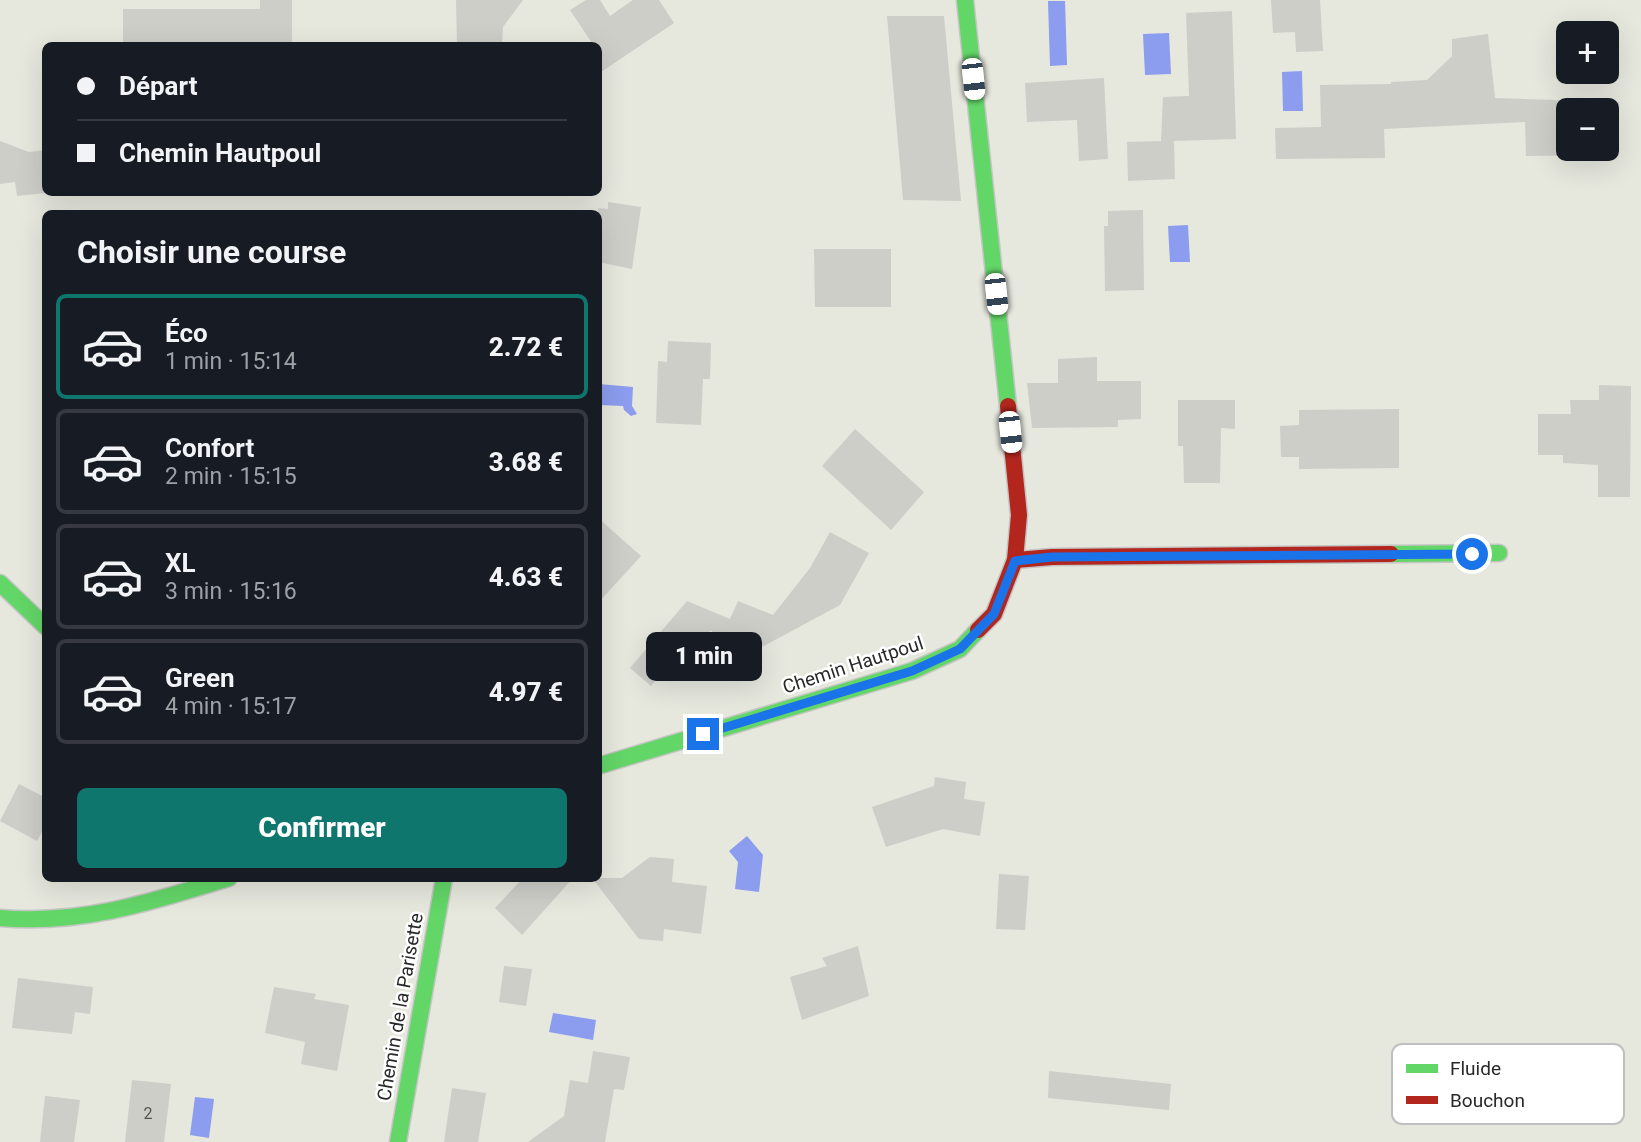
<!DOCTYPE html>
<html lang="fr">
<meta charset="utf-8">
<style>
body{margin:0;font-family:Roboto,sans-serif;background:#20242c;color:#f1f3f6;height:100vh;display:flex;flex-direction:column;font-size:26px;white-space:nowrap}
*{box-sizing:border-box;margin:0}
p{font-size:23px;color:#9ea1a6}
.icon{flex:none;width:38px;height:38px;fill:none;stroke:currentColor;stroke-width:2;stroke-linecap:round;stroke-linejoin:round}
.map{position:relative;flex:1;overflow:hidden}
.side{position:absolute;left:42px;top:210px;width:560px;height:672px;display:flex;flex-direction:column;background:#171b24;border-radius:10px;box-shadow:0 7px 28px #0002}
.side>*{flex:none}
.hud{position:absolute;left:42px;top:42px;width:560px;height:154px;border-radius:10px;box-shadow:0 7px 28px #0002;display:grid;align-content:center;height:154px;padding:0 35px;background:#171b24}
.tools{position:absolute;left:1556px;top:21px;display:grid;gap:14px}
.tools a{display:grid;place-items:center;width:63px;height:63px;border-radius:10px;background:#171b24;box-shadow:0 7px 28px #0002;font-size:35px}
.end{position:absolute;width:32px;height:32px;margin:-16px;border:9px solid #1a73e8;background:#fff;box-shadow:0 0 0 4px #fff}
.from{border-radius:50%}
.bubble{position:absolute;height:49px;border-radius:10px;background:#171b24;box-shadow:0 7px 28px #0002;font-size:23px;font-weight:800;line-height:49px;text-align:center}
.car{position:absolute;width:21px;height:42px;margin:-21px -10px;border-radius:9px;box-shadow:0 0 5px 2px #0007;background:linear-gradient(#fff 24%,#345 0 40%,#fff 0 76%,#345 0 86%,#fff 0)}
.hud b{display:flex;align-items:center;gap:24px;height:66px;font-size:26px}
.hud b+b{border-top:2px solid #363941}
.hud i{width:18px;height:18px;background:#f1f3f6}
ul{padding:0;list-style:none}
li{display:flex;align-items:center;gap:21px;height:105px;margin:0 14px 10px;padding:0 21px;border:4px solid #363941;border-radius:10px}
li div{flex:1}
li b{display:block;font-size:26px}
li em{font-style:normal;font-weight:800}
li.on{border-color:#0f766e}
li>.icon{width:63px;height:63px;stroke-width:1.5}
h2{padding:0 35px;font-size:32px;line-height:84px}
.cta{display:flex;gap:14px;margin-top:auto;padding:14px 35px}
.cta a{flex:1;height:80px;border-radius:10px;background:#0f766e;color:#fff;font-size:28px;font-weight:800;line-height:80px;text-align:center}
.map>svg:first-child{display:block}
</style>
<div class="map">
<svg width="1641" height="1142" viewBox="0 0 1641 1142">
<rect width="100%" height="100%" fill="#e6e8de"/>
<g fill="#8c9cee">
<polygon points="1048,1 1065,1 1067,65 1050,66"/>
<polygon points="1169,33 1171,74 1145,75 1143,34"/>
<polygon points="1302,71 1303,111 1283,111 1282,72"/>
<polygon points="1188,225 1190,262 1170,262 1168,226"/>
<polygon points="599,384 633,387 632,406 637,414 631,416 624,410 623,406 599,405"/>
<polygon points="747,836 763,855 759,892 735,889 738,862 729,851"/>
<polygon points="553,1013 596,1020 593,1040 549,1032"/>
<polygon points="195,1097 214,1099 209,1138 190,1135"/>
</g>
<g fill="#cdcec8" fill-rule="evenodd">
<polygon points="260,0 292,0 292,42 123,46 123,9 260,9"/>
<polygon points="456,0 523,0 503,27 502,46 457,46"/>
<polygon points="586,0 600,0 610,16 633,0 659,0 674,23 598,74 598,46 594,46 570,10"/>
<polygon points="1271,0 1320,0 1323,51 1296,52 1295,32 1273,33"/>
<polygon points="1232,11 1236,139 1174,141 1175,179 1128,181 1127,142 1161,141 1163,97 1189,96 1186,13"/>
<polygon points="887,16 944,16 961,201 903,200"/>
<path d="M1488,34L1495,98L1619,102L1618,155L1526,156L1525,122L1384,129L1385,158L1276,159L1275,128L1321,127L1320,85L1391,84V82L1427,80L1452,56V39ZM1568,110H1606V149H1568Z"/>
<polygon points="1104,78 1108,159 1079,161 1077,120 1027,122 1025,83"/>
<polygon points="0,141 29,152 46,150 46,193 17,196 15,182 0,184"/>
<polygon points="608,202 641,207 632,269 598,262 598,208 608,209"/>
<polygon points="1143,210 1144,290 1105,291 1104,226 1108,226 1108,211"/>
<polygon points="814,249 891,249 891,307 815,307"/>
<polygon points="668,341 711,343 710,379 703,379 701,425 656,423 658,361 667,362"/>
<polygon points="1097,357 1097,381 1141,381 1141,419 1118,420 1118,427 1032,428 1027,383 1058,383 1058,359"/>
<polygon points="1599,385 1631,386 1630,497 1598,497 1598,465 1563,463 1563,455 1538,455 1538,414 1571,414 1570,400 1599,400"/>
<polygon points="1178,400 1235,400 1235,429 1221,428 1220,483 1184,483 1183,446 1178,446"/>
<polygon points="1399,409 1399,468 1299,469 1299,457 1281,457 1280,426 1299,425 1299,410"/>
<polygon points="855,429 924,492 891,530 822,466"/>
<polygon points="598,518 641,556 598,603"/>
<polygon points="830,532 869,553 840,605 732,663 711,630 672,676 665,669 651,686 630,668 687,601 730,619 738,601 773,615 810,568"/>
<polygon points="935,777 966,782 964,799 985,802 980,836 943,829 886,847 872,807 934,786"/>
<polygon points="19,784 46,798 46,825 37,841 0,821"/>
<polygon points="650,857 674,859 672,882 707,886 701,934 664,929 663,941 639,939 592,878 622,878"/>
<polygon points="999,874 1029,876 1025,930 996,929"/>
<polygon points="523,878 573,878 522,935 495,908"/>
<polygon points="858,946 869,996 802,1020 790,977 827,966 822,958"/>
<polygon points="504,966 532,969 526,1006 499,1002"/>
<polygon points="18,978 93,987 90,1014 75,1012 72,1034 12,1028"/>
<polygon points="274,987 316,994 314,999 349,1005 337,1071 301,1064 305,1042 265,1033"/>
<polygon points="593,1051 630,1057 624,1090 614,1089 605,1142 528,1142 564,1116 570,1080 588,1083"/>
<polygon points="1049,1071 1171,1084 1169,1110 1048,1098"/>
<polygon points="132,1080 171,1084 164,1142 125,1142"/>
<polygon points="452,1088 486,1093 478,1142 444,1142"/>
<polygon points="45,1096 80,1100 74,1142 40,1142"/>
</g>
<g fill="none" stroke-linecap="round" stroke-linejoin="round">
<defs>
<g id="fast">
<polyline points="965,0 1008,406"/>
<polyline points="1391,554 1499,553"/>
<polyline points="0,583 46,627"/>
<polyline points="598,766 912,671 960,649 978,630"/>
<path d="M0,918C82,925 152,902 229,878"/>
<polyline points="398,1142 444,878"/>
</g>
<g id="jam">
<polyline points="1015,560 1052,557 1391,554"/>
<polyline points="978,630 994,614 1015,560 1019,515 1008,406"/>
</g>
</defs>
<use href="#fast" stroke="#c5c5c4" stroke-width="19"/>
<use href="#jam" stroke="#c5c5c4" stroke-width="19"/>
<use href="#fast" stroke="#63d668" stroke-width="16"/>
<use href="#jam" stroke="#b3261e" stroke-width="16"/>
</g>
<g fill="none" stroke-linecap="round" stroke-linejoin="round">
<polyline stroke="#1a73e8" stroke-width="9" points="703,734 912,671 960,649 994,614 1015,561 1052,557 1472,554"/>
</g>
<g text-anchor="middle" dominant-baseline="central" stroke-width="5" stroke-linejoin="round" paint-order="stroke">
<g font-size="16" fill="#545452">
<text x="148" y="1113">2</text>
</g>
<g font-size="19" fill="#292929" stroke="#fff">
<text transform="translate(853 665) rotate(-18)">Chemin Hautpoul</text>
<text transform="translate(400 1007) rotate(-80)">Chemin de la Parisette</text>
</g>
</g>
<rect x="1392" y="1044" width="232" height="80" rx="10" fill="#fff" stroke="#bfbfbf" stroke-width="2"/>
<rect x="1406" y="1064" width="32" height="9" fill="#63d668"/>
<rect x="1406" y="1096" width="32" height="8" fill="#b3261e"/>
<g font-size="19" fill="#292929">
<text x="1450" y="1075">Fluide</text>
<text x="1450" y="1107">Bouchon</text>
</g>
</svg>
<div class="tools">
<a>+</a>
<a>−</a>
</div>
<i class="end from" style="left:1472px;top:554px"></i>
<i class="end" style="left:703px;top:734px"></i>
<div class="bubble" style="left:646px;top:632px;width:116px">1 min</div>
<i class="car" style="left:973px;top:79px;rotate:174deg"></i>
<i class="car" style="left:996px;top:294px;rotate:174deg"></i>
<i class="car" style="left:1010px;top:432px;rotate:174deg"></i>
<div class="hud">
<b><i class="from"></i>Départ</b>
<b><i></i>Chemin Hautpoul</b>
</div>
<section class="side">
<h2>Choisir une course</h2>
<ul>
<li class="on"><svg class="icon" aria-label="car" viewBox="0 0 24 24"><path d="M5 17H2v-5l4-1 3-4h7l3 4 3 1v5h-3M9 17h6M6 11h13"/><circle cx="7" cy="17" r="2"/><circle cx="17" cy="17" r="2"/></svg><div><b>Éco</b><p>1 min · 15:14</p></div><em>2.72 €</em></li>
<li><svg class="icon" aria-label="car" viewBox="0 0 24 24"><path d="M5 17H2v-5l4-1 3-4h7l3 4 3 1v5h-3M9 17h6M6 11h13"/><circle cx="7" cy="17" r="2"/><circle cx="17" cy="17" r="2"/></svg><div><b>Confort</b><p>2 min · 15:15</p></div><em>3.68 €</em></li>
<li><svg class="icon" aria-label="car" viewBox="0 0 24 24"><path d="M5 17H2v-5l4-1 3-4h7l3 4 3 1v5h-3M9 17h6M6 11h13"/><circle cx="7" cy="17" r="2"/><circle cx="17" cy="17" r="2"/></svg><div><b>XL</b><p>3 min · 15:16</p></div><em>4.63 €</em></li>
<li><svg class="icon" aria-label="car" viewBox="0 0 24 24"><path d="M5 17H2v-5l4-1 3-4h7l3 4 3 1v5h-3M9 17h6M6 11h13"/><circle cx="7" cy="17" r="2"/><circle cx="17" cy="17" r="2"/></svg><div><b>Green</b><p>4 min · 15:17</p></div><em>4.97 €</em></li>
</ul>
<div class="cta"><a>Confirmer</a></div>
</section>
</div>
